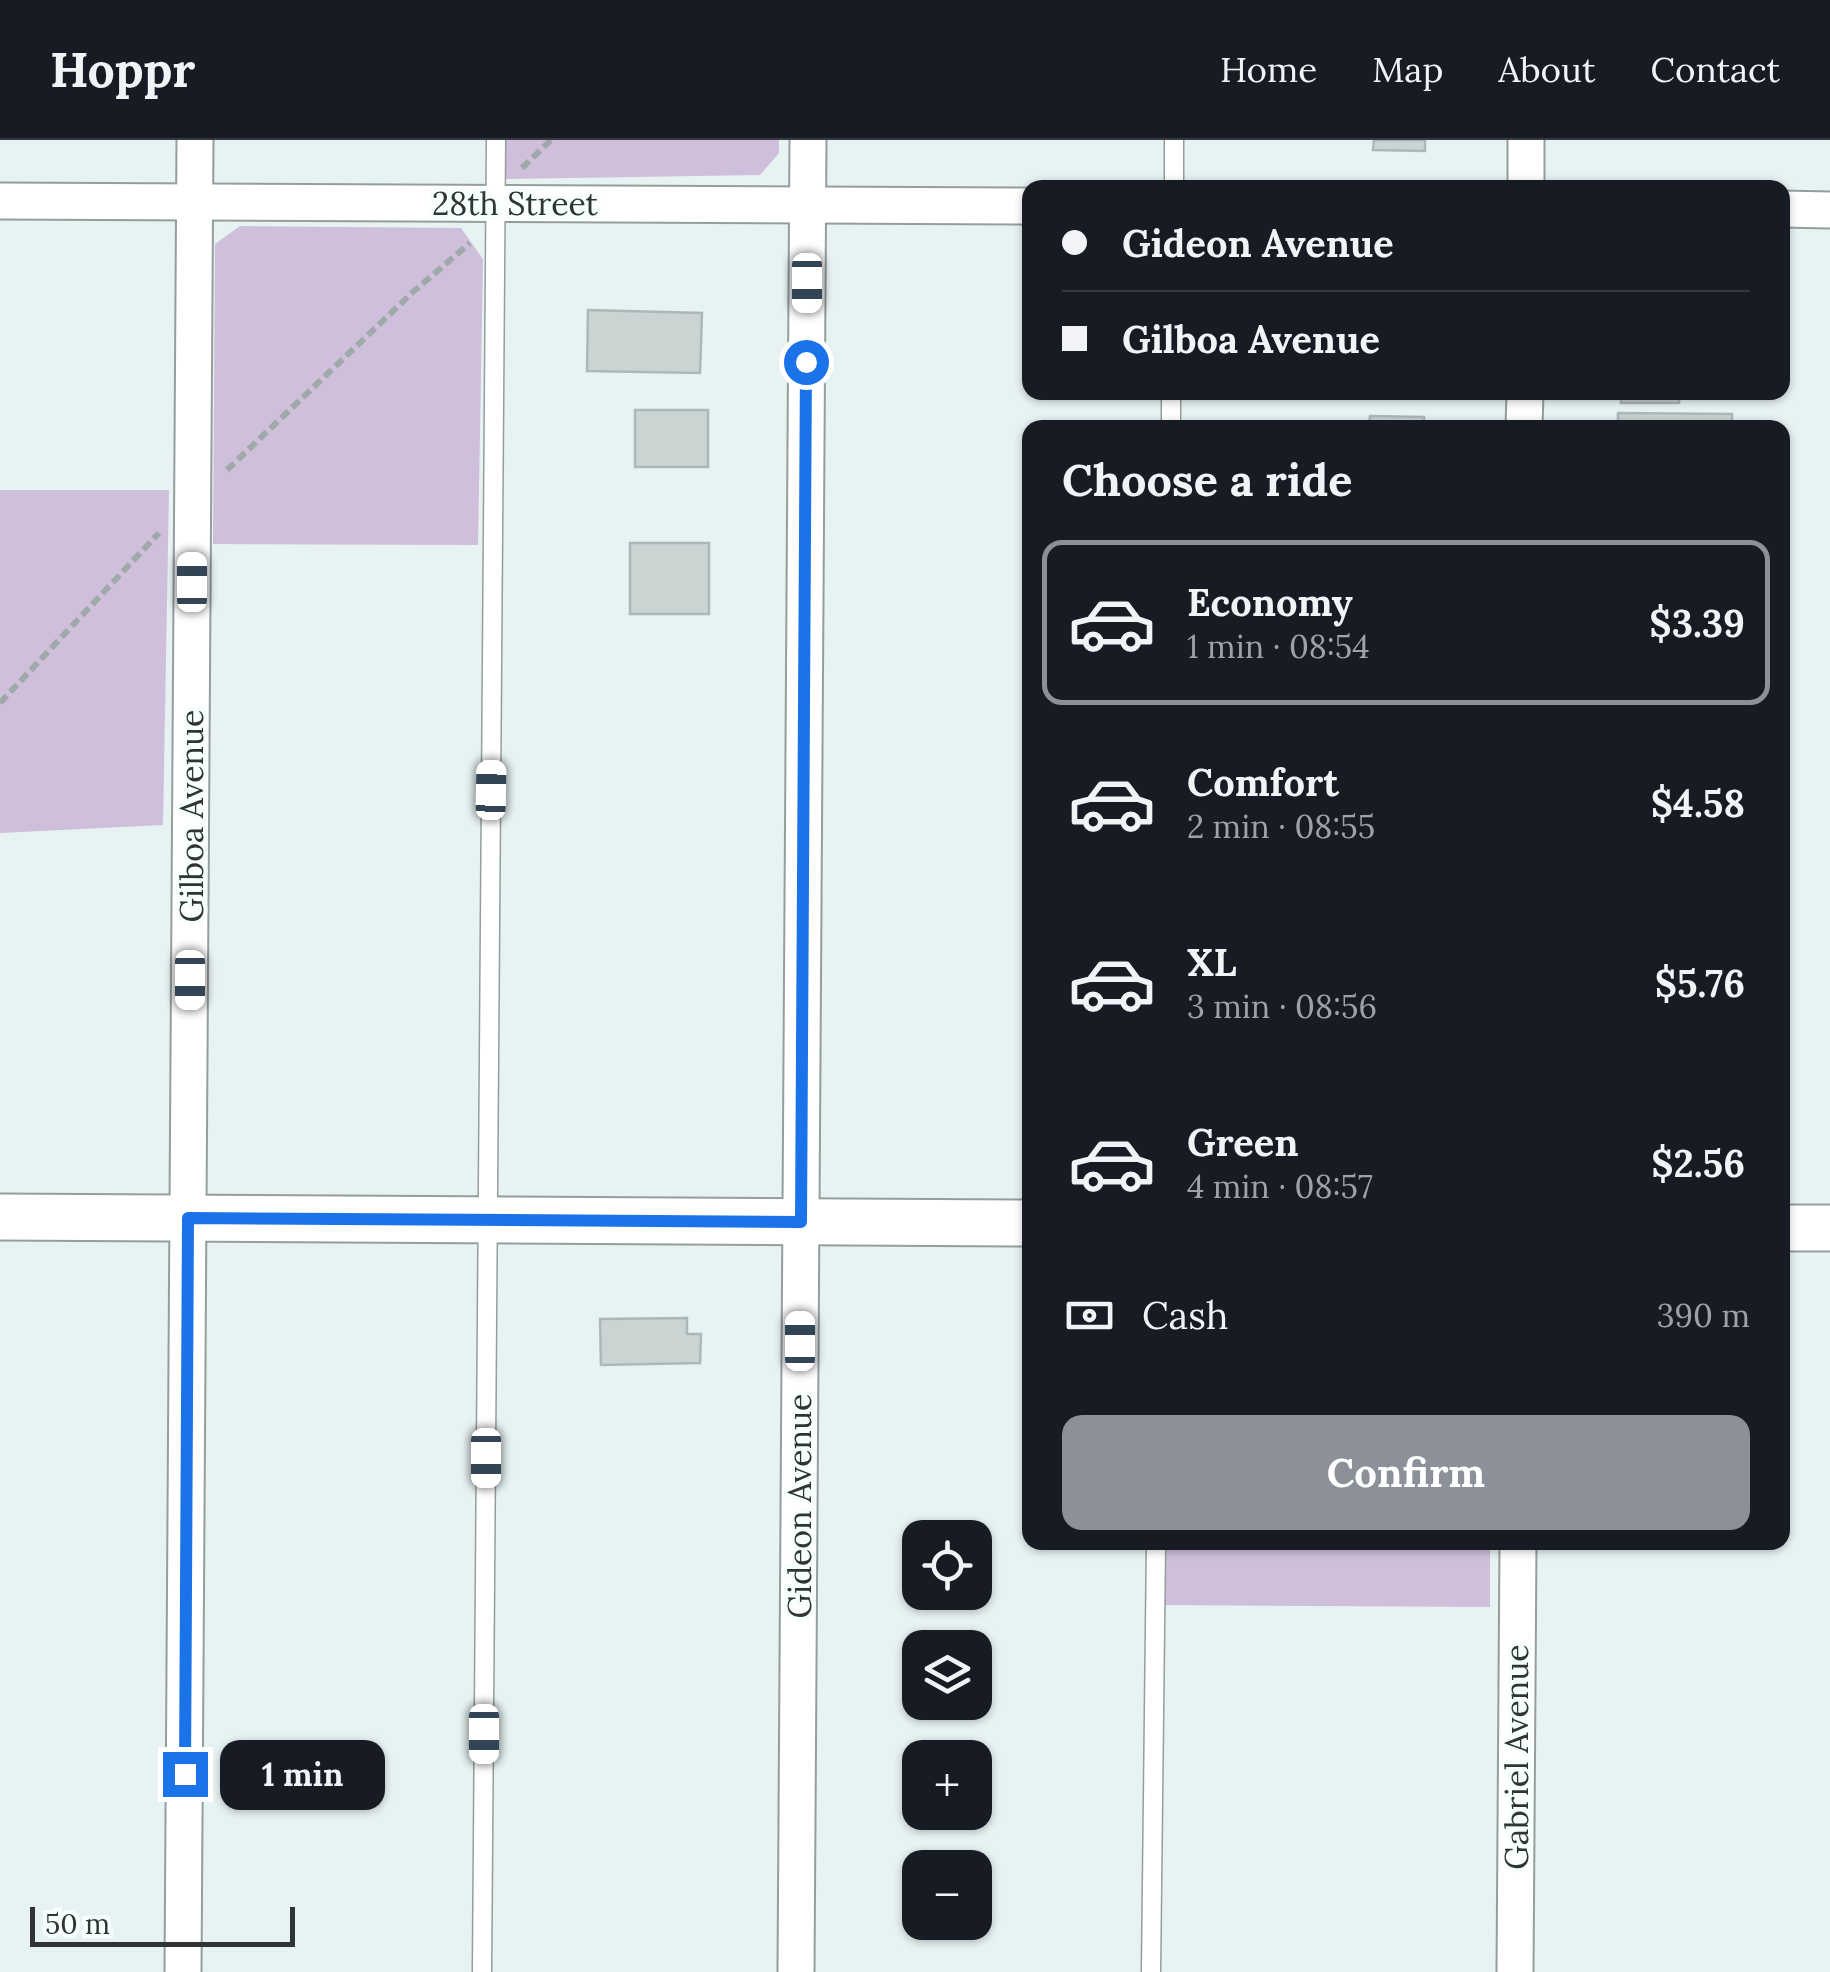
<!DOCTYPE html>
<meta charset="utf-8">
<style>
body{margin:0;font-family:Lora,serif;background:#20242c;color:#f1f3f6;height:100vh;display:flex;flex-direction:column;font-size:38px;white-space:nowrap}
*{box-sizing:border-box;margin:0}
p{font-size:32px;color:#9ea1a6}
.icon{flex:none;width:55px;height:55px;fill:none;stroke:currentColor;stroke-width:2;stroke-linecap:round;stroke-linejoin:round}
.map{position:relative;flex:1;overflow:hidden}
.sheet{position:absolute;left:1022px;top:280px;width:768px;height:1130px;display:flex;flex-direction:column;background:#171b24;border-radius:20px;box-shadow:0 2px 8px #0004}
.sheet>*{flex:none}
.banner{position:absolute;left:1022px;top:40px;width:768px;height:220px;border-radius:20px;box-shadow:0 2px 8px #0004;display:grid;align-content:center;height:220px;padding:0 40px;background:#171b24}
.fabs{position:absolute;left:902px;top:1380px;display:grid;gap:20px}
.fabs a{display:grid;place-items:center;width:90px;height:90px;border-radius:20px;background:#171b24;box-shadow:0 2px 8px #0004;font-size:50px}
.scale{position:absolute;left:30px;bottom:25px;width:265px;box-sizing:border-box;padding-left:10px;border:5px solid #303434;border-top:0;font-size:28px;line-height:35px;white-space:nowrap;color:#303434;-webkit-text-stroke:8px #f6fffe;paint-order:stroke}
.end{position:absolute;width:45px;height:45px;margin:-22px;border:12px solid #1a73e8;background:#fff;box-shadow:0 0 0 5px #fff}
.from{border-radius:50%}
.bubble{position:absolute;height:70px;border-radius:20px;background:#171b24;box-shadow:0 2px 8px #0004;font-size:32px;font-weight:700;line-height:70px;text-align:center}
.car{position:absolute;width:30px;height:60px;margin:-30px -15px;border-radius:12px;box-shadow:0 0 8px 2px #0007;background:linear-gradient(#fff 24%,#345 0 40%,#fff 0 76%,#345 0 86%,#fff 0)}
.banner b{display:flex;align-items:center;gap:35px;height:95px;font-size:38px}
.banner b+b{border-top:2px solid #363941}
.banner i{width:25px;height:25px;background:#f1f3f6}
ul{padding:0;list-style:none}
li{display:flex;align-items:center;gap:30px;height:165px;margin:0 20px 15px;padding:0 20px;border:5px solid transparent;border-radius:20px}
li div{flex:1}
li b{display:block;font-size:38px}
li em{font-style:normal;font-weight:700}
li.active{border-color:#8c9099}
li>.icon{width:90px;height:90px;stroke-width:1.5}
h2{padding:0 40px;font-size:45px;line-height:120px}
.pay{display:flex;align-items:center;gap:25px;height:110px;padding:0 40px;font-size:38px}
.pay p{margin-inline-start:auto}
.primary-button{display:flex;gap:20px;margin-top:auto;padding:20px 40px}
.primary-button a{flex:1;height:115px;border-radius:20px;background:#8c9099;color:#fff;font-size:40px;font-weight:700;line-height:115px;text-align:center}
header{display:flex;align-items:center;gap:60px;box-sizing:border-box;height:140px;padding:0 50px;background:#171b24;border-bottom:2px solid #363941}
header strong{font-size:48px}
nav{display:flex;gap:55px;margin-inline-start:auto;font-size:35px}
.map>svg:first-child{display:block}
</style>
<header>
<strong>Hoppr</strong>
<nav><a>Home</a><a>Map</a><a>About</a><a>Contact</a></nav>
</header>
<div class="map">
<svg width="1830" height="1832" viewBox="0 0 1830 1832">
<rect width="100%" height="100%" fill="#e7f2f2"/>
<g fill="#cfbfda">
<polygon points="504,0 779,0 779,13 760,35 503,39"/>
<polygon points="240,86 461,88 483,119 478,405 213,404 215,104"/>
<polygon points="0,350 169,350 163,685 0,693"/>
<polygon points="1164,1403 1490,1403 1490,1467 1163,1465"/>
</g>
<g fill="#c9d4d3" stroke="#acb7b7" stroke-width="2.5">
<polygon points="1374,0 1425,0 1425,11 1373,10"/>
<polygon points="588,170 702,173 700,233 587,231"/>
<rect x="1621" y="252" width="58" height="11"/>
<rect x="635" y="270" width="73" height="57"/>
<polygon points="1618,273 1732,274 1732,288 1618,288"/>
<polygon points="1370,276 1424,277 1424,288 1369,288"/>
<rect x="630" y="403" width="79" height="71"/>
<polygon points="687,1178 687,1194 701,1194 700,1223 601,1225 600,1179"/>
</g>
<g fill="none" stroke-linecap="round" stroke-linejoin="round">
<defs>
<g id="service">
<polyline points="1174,48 1174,0"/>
<polyline points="1171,288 1171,252"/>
<polyline points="482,1832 496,0"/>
<polyline points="1151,1832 1156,1402"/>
</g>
<g id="minor">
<polyline points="1526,48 1526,0"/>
<polyline points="0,61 1030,66"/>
<polyline points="1782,69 1830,70"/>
<polyline points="1524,288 1525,252"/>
<polyline points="183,1832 195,0"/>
<polyline points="796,1832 808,0"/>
<polyline points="1515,1832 1518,1402"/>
</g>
<g id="tertiary">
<polyline points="0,1077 1030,1083"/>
<polyline points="1782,1088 1830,1088"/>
</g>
</defs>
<use href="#service" stroke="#939e9d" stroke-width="21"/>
<use href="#minor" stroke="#939e9d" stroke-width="39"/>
<use href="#tertiary" stroke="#939e9d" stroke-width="49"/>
<g stroke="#a0a9a9" stroke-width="6" stroke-dasharray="10 5" stroke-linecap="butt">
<polyline points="522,28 551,0"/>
<polyline points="227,330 413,152 470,103"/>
<polyline points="0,563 159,393"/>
</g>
<use href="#service" stroke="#fff" stroke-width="18"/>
<use href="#minor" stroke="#fff" stroke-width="35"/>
<use href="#tertiary" stroke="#fff" stroke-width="45"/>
</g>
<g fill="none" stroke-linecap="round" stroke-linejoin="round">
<polyline stroke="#1a73e8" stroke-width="12" points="185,1634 188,1078 801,1082 806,222"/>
</g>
<g text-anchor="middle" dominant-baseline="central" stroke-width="8" stroke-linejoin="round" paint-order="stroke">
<g font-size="32" fill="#303434" stroke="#f6fffe">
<text x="515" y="63">28th Street</text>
<text transform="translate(191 676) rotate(-90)">Gilboa Avenue</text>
<text transform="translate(799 1366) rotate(-90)">Gideon Avenue</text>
<text transform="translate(1516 1617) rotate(-90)">Gabriel Avenue</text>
</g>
</g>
</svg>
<div class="fabs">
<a><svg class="icon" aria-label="locate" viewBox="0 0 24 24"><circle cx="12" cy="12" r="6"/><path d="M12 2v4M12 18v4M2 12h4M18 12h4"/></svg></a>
<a><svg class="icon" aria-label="layers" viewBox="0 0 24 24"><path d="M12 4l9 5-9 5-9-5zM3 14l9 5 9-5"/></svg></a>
<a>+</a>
<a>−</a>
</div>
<div class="scale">50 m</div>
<i class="end from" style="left:806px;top:222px"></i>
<i class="end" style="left:185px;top:1634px"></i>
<div class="bubble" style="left:220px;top:1600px;width:165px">1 min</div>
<i class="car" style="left:807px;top:143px;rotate:180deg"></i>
<i class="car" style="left:192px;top:442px;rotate:0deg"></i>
<i class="car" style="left:491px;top:650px;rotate:1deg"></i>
<i class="car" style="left:190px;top:840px;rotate:180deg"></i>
<i class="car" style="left:800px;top:1201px;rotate:0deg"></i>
<i class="car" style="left:486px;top:1318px;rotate:180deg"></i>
<i class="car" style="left:484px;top:1594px;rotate:180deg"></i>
<div class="banner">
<b><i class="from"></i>Gideon Avenue</b>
<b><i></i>Gilboa Avenue</b>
</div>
<section class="sheet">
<h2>Choose a ride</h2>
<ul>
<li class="active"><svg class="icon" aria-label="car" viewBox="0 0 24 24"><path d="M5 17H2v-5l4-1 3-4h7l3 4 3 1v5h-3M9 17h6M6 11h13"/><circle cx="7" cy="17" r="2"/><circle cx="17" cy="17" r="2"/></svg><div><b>Economy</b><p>1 min · 08:54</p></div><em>$3.39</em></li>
<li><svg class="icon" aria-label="car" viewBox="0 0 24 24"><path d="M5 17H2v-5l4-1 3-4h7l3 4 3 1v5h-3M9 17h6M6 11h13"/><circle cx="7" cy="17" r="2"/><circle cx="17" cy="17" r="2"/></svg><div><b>Comfort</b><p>2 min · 08:55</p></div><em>$4.58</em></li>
<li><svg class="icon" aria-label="car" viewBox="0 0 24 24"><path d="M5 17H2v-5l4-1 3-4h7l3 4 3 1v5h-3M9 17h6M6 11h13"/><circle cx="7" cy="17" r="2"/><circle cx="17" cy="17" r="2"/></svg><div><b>XL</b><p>3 min · 08:56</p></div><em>$5.76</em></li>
<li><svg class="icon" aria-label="car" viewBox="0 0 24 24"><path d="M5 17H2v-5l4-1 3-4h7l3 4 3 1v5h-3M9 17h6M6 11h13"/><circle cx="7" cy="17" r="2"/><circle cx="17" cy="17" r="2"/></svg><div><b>Green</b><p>4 min · 08:57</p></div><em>$2.56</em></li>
</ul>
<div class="pay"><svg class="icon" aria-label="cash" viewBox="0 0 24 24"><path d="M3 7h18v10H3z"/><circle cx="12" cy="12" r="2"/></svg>Cash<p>390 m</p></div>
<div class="primary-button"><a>Confirm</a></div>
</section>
</div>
